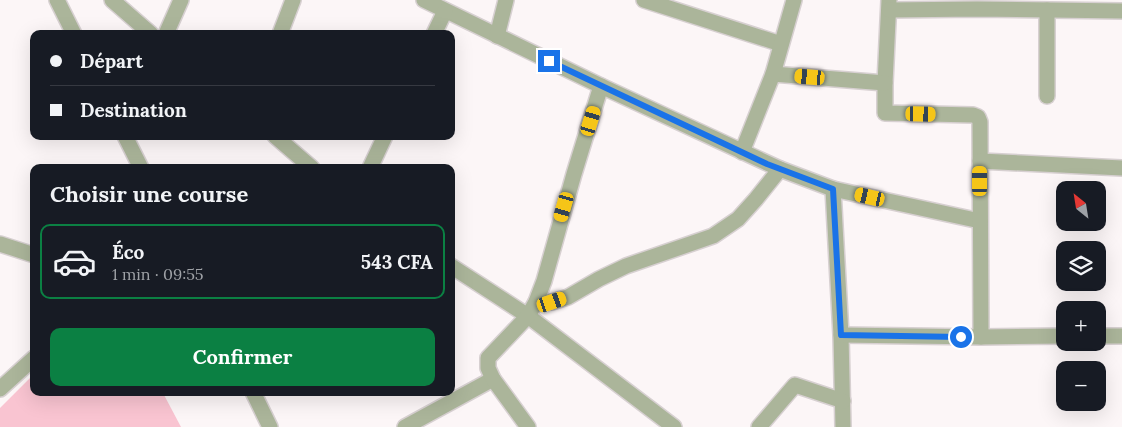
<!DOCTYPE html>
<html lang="fr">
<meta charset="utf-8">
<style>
body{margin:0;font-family:Lora,serif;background:#20242c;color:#f1f3f6;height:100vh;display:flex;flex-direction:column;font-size:19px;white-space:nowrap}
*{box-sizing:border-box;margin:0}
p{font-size:16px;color:#9ea1a6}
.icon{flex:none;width:28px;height:28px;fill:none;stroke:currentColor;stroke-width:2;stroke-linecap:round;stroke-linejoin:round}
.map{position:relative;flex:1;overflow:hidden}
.side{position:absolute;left:30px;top:164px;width:425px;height:232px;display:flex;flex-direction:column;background:#171b24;border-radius:10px;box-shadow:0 5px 20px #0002}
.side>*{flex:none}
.top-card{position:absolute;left:30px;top:30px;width:425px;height:110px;border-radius:10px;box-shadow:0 5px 20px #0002;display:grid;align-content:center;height:110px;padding:0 20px;background:#171b24}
.needle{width:32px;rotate:330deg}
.fabs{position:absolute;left:1056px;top:181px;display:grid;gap:10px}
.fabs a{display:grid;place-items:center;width:50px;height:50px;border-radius:10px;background:#171b24;box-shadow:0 5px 20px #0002;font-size:25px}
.end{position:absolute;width:22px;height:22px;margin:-11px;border:6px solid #1a73e8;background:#fff;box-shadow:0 0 0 2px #fff}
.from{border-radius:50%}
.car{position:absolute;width:15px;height:30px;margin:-15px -8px;border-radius:6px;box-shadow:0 0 4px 1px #0007;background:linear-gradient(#f5c518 24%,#345 0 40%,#f5c518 0 76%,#345 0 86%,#f5c518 0)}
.top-card b{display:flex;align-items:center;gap:18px;height:48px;font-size:19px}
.top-card b+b{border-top:1px solid #363941}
.top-card i{width:12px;height:12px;background:#f1f3f6}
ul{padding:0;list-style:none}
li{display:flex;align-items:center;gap:15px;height:75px;margin:0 10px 8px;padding:0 10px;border:2px solid transparent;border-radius:10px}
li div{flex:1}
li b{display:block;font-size:19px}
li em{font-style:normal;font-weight:700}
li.current{border-color:#0b8043}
li>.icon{width:45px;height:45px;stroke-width:1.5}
h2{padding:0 20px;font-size:22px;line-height:60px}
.cta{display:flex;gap:10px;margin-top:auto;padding:10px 20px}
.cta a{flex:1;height:58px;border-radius:10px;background:#0b8043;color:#fff;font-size:20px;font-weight:700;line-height:58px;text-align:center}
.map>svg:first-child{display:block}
</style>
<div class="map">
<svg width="1122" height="427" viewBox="0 0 1122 427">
<rect width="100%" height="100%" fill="#fcf6f7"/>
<polygon fill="#f9c4d1" points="34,374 34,392 163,393 181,427 0,427 0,408"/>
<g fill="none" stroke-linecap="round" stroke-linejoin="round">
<defs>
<g id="street">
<polyline points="57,0 74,34"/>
<polyline points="112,0 151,34"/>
<polyline points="424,0 601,86 780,169 833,189 980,221"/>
<polyline points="644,0 781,44"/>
<polyline points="889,0 885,83 885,113 973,115 978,117 980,122 981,337"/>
<polyline points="889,10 977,9 1122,11"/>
<polyline points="166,34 181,0"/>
<polyline points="280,34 293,0"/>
<polyline points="434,34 445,11"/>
<polyline points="497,36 506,0"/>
<polyline points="773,74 885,83"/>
<polyline points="1047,96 1047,10"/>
<polyline points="125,136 141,168"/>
<polyline points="275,136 312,168"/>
<polyline points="742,152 773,74 794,0"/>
<polyline points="980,161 1122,168"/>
<polyline points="370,168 385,136"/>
<polyline points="833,189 841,335 843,427"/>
<polyline points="0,244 34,255"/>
<polyline points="451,266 528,316 674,427"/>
<polyline points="536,302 552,302 568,297 599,279 626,266 713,236 738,219 756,199 780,169"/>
<polyline points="841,335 981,337 1065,336"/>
<polyline points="1098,336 1122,336"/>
<polyline points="0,389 34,358"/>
<polyline points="253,392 270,427"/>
<polyline points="405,427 493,379"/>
<polyline points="528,427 493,379 488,368 488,358 528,316 536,302 544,281 574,174 601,86"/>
<polyline points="759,427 795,385 843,401"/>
</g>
</defs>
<use href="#street" stroke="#d7d0d1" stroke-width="18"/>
<use href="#street" stroke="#abb59a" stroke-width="15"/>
</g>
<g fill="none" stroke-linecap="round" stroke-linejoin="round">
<polyline stroke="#1a73e8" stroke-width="6" points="549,61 767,164 833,189 841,335 961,337"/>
</g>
</svg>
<div class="fabs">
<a><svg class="needle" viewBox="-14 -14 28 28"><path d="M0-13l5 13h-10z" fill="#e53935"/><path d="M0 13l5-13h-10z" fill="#9ea1a6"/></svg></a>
<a><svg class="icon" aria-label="layers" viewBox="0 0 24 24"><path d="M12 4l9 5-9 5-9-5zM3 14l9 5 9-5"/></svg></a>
<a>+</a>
<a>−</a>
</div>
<i class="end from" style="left:961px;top:337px"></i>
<i class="end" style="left:549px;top:61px"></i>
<i class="car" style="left:810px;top:77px;rotate:275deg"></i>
<i class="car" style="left:921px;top:114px;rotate:91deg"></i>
<i class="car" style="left:591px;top:121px;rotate:17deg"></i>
<i class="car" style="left:980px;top:181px;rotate:0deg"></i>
<i class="car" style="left:870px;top:197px;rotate:283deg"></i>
<i class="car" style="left:564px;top:207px;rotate:196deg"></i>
<i class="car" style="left:552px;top:302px;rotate:71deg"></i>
<div class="top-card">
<b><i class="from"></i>Départ</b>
<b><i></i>Destination</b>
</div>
<section class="side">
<h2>Choisir une course</h2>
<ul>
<li class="current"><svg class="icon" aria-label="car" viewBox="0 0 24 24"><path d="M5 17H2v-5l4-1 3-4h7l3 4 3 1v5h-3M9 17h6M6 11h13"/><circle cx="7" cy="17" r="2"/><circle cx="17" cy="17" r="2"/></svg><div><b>Éco</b><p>1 min · 09:55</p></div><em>543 CFA</em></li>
</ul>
<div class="cta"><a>Confirmer</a></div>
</section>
</div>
